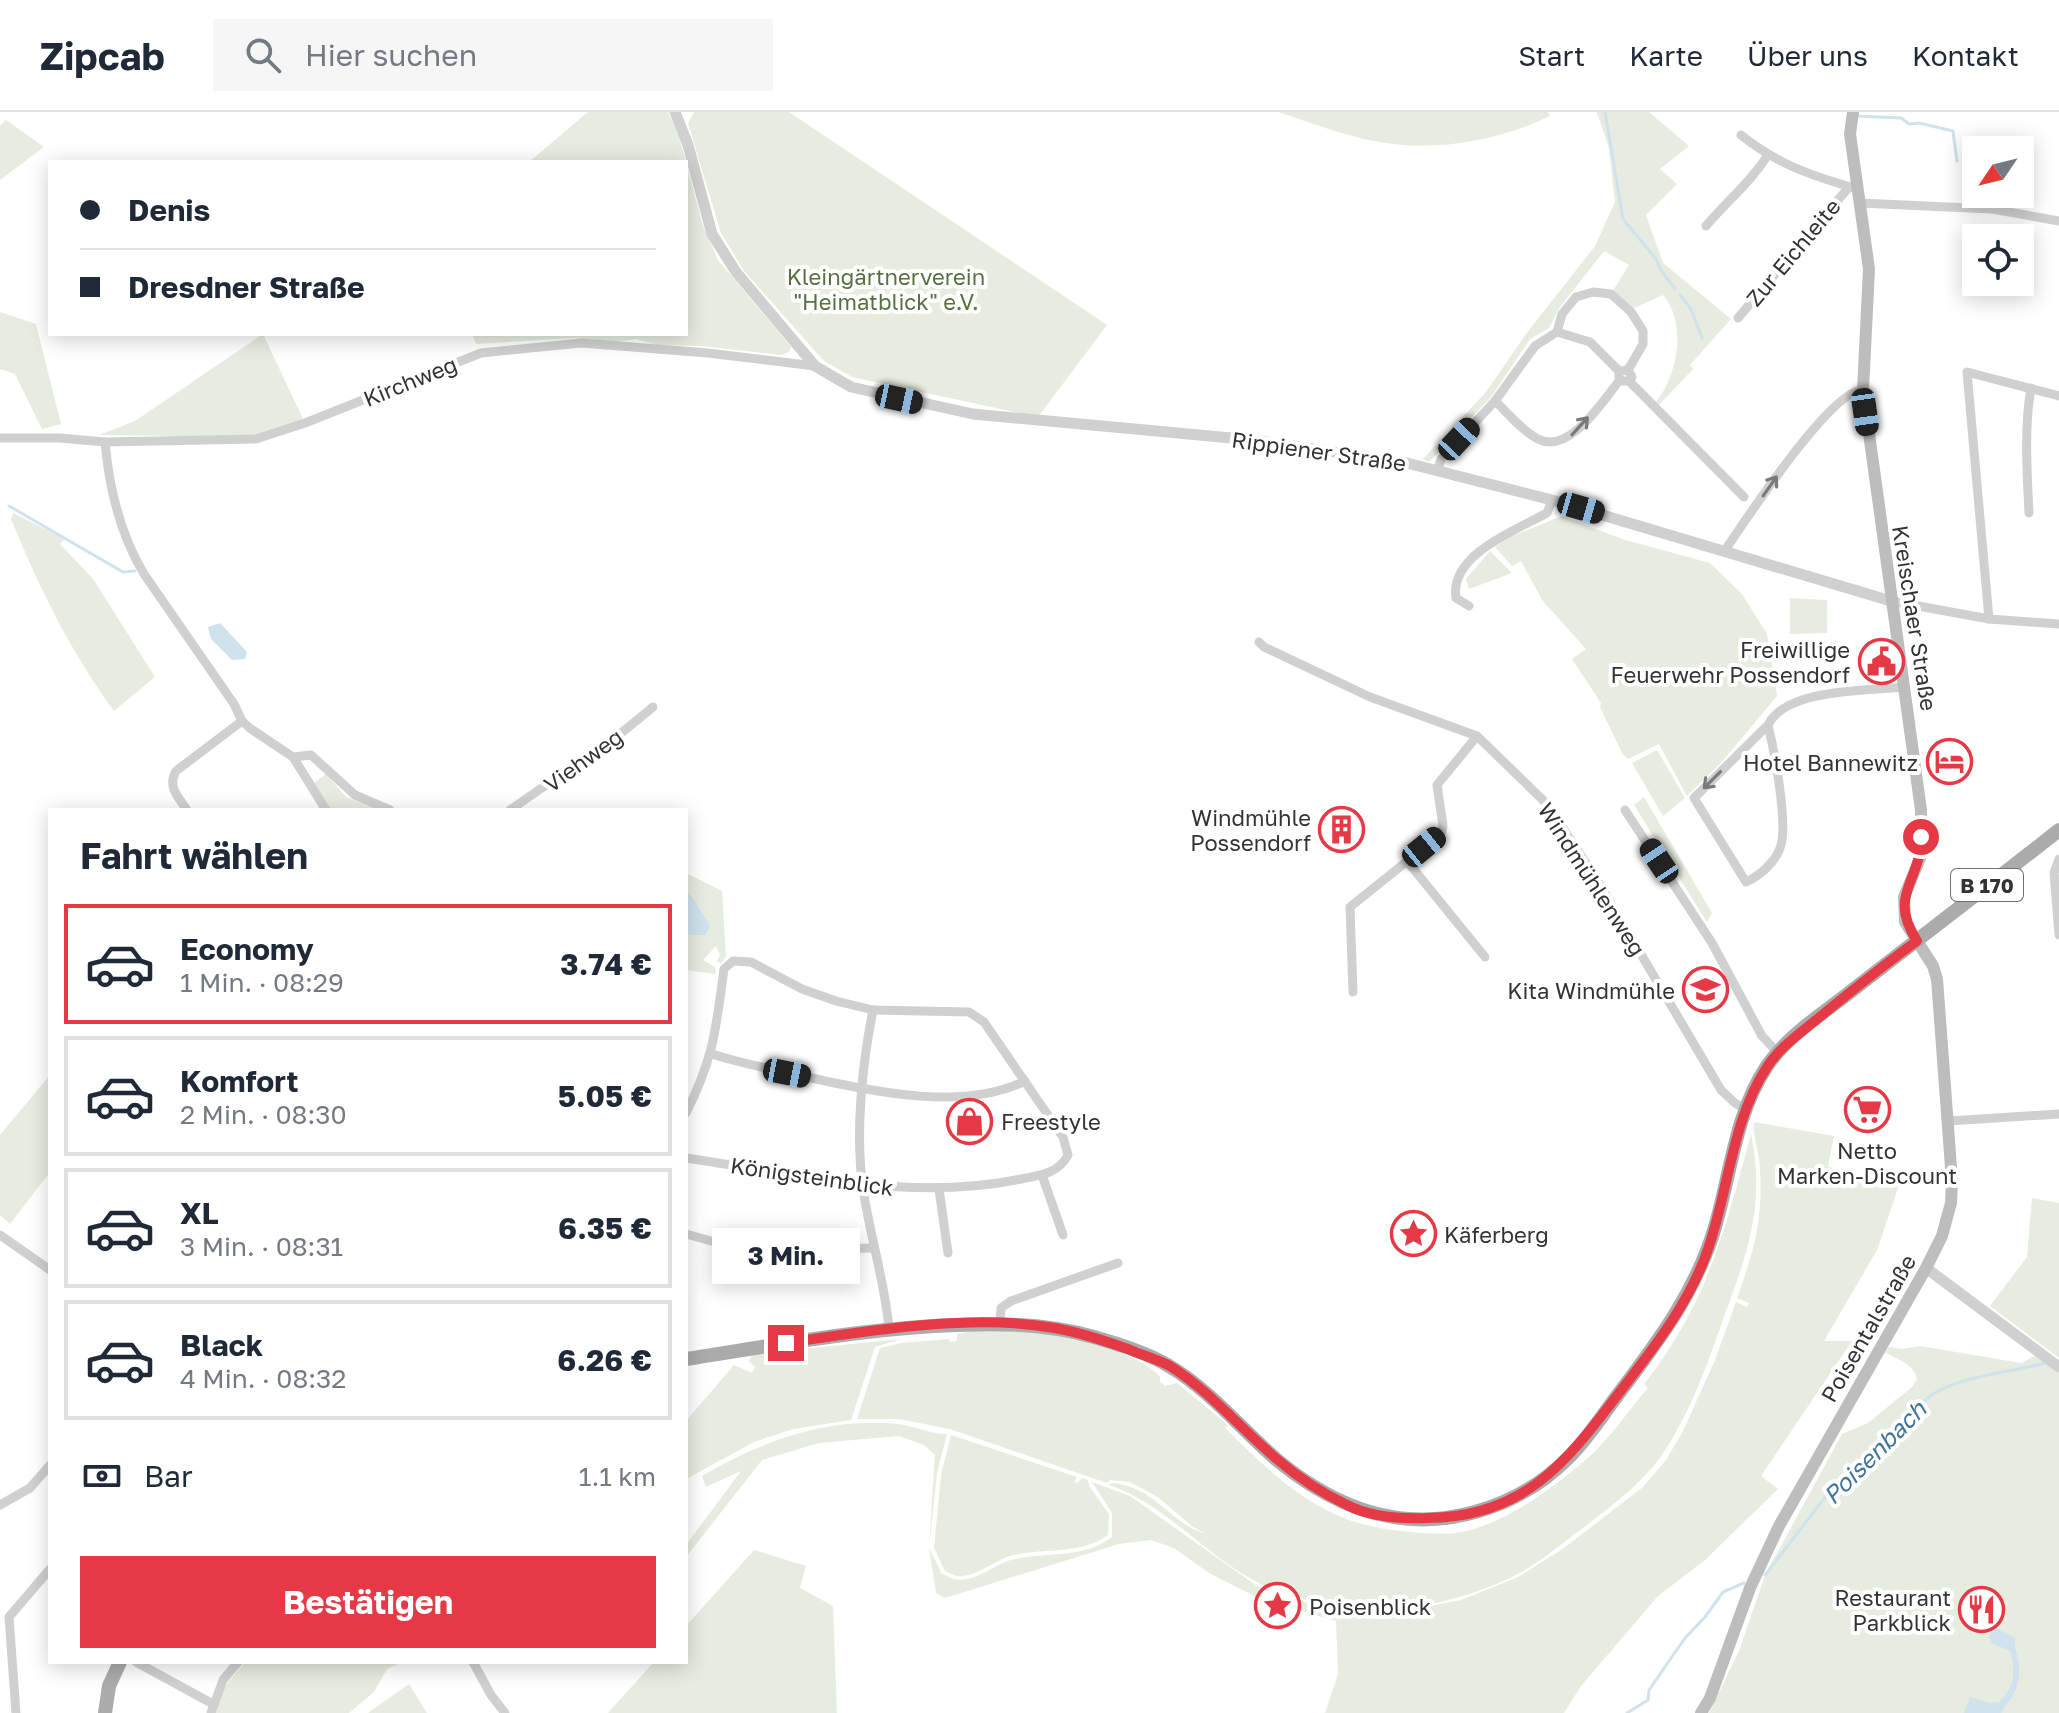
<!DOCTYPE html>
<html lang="de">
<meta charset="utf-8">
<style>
body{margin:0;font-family:"Golos Text",sans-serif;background:#f6f6f7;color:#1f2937;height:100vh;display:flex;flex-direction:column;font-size:30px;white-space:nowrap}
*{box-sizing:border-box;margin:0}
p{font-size:26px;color:#747a83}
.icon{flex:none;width:44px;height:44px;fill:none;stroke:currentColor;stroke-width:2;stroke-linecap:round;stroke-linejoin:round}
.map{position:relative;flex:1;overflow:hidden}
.drawer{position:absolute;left:48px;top:696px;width:640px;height:856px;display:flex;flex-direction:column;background:#fff;border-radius:0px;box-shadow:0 4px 20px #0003}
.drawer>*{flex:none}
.hud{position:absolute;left:48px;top:48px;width:640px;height:176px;border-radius:0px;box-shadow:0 4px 20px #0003;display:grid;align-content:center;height:176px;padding:0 32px;background:#fff}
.needle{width:52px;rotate:235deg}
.buttons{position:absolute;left:1962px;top:24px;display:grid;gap:16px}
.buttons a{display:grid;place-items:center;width:72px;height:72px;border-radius:0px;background:#fff;box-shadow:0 4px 20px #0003;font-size:40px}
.end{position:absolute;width:36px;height:36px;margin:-18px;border:10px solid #e63946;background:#fff;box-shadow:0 0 0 4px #fff}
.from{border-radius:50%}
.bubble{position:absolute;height:56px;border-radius:0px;background:#fff;box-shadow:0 4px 20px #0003;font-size:26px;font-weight:700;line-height:56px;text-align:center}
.car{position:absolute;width:24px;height:48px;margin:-24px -12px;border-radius:10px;box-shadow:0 0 6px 2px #0007;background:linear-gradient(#222 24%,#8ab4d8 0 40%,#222 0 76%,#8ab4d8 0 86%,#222 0)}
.hud b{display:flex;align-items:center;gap:28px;height:76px;font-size:30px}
.hud b+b{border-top:2px solid #e0e1e3}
.hud i{width:20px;height:20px;background:#1f2937}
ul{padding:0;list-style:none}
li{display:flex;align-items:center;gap:24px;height:120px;margin:0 16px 12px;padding:0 16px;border:4px solid #e0e1e3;border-radius:0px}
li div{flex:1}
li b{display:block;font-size:30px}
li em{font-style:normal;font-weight:700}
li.active{border-color:#e63946}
li>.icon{width:72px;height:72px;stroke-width:1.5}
h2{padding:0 32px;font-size:36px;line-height:96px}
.pay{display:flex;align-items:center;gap:20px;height:88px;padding:0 32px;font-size:30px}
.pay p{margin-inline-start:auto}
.primary-button{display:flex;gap:16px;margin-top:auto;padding:16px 32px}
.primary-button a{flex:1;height:92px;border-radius:0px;background:#e63946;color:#fff;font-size:32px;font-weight:700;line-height:92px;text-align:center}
header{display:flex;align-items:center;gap:48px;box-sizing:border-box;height:112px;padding:0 40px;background:#fff;border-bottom:2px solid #e0e1e3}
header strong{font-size:38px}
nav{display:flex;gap:44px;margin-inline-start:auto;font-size:28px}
.search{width:560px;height:72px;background:#f6f6f7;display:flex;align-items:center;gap:20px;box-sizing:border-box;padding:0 28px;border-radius:0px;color:#747a83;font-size:30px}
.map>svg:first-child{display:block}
</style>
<header>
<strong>Zipcab</strong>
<div class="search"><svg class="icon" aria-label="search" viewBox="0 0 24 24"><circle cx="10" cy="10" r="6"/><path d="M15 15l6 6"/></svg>Hier suchen</div>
<nav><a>Start</a><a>Karte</a><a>Über uns</a><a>Kontakt</a></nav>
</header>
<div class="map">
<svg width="2059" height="1601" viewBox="0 0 2059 1601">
<rect width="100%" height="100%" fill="#fff"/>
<g fill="#e6ecdf">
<polygon points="588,0 668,0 679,24 686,50 529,50"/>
<polygon points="694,0 789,0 1107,213 1038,305 852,265 824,249 744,159 721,121 688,11"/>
<path d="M1278,0H1548L1550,4C1498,29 1432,41 1374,29C1342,23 1309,10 1278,0Z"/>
<path d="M1597,0H1649L1689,34L1660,57L1677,72L1646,103L1663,151L1731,207L1690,253L1693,257L1659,293L1656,290C1677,264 1688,212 1663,183L1632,197L1612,180L1629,153L1604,139L1560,195L1549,216L1530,227L1491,285L1429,350L1423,347L1486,280L1526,222L1595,134L1615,90L1609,36Z"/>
<polygon points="6,8 44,35 0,68 0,14"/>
<polygon points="686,50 702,111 718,148 791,235 789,240 781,243 701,234 658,233 636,227 616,230 575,226 476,232 472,222 686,222"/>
<polygon points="0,200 36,212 61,312 42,317 15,262 0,257"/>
<polygon points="263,222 304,309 255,325 99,323 135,309"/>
<path d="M13,401L65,427L60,432L93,467L155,565L114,599C69,537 40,477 11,407Z"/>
<polygon points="1562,404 1622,427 1710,451 1742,482 1767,522 1777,584 1720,652 1687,684 1659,632 1628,647 1622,641 1600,595 1601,591 1572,547 1586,537 1542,488 1521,449 1512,454 1495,435 1510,425"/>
<polygon points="1490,439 1512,461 1469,477 1466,467"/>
<polygon points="1790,486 1827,488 1827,521 1790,522"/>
<polygon points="1657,638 1685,686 1663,704 1632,651"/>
<polygon points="326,662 346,685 379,698 331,698 314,671"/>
<polygon points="1644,685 1712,801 1707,810 1634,693"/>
<polygon points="686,761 722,779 726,844 721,852 717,849 720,843 716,834 703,848 715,855 716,862 686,858"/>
<polygon points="50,963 50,1060 10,1112 0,1103 0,1023"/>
<path d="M1754,1010L1834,1024L1828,1055L1900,1070L1877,1138L1824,1229H1852L1761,1364L1778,1377L1705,1448L1658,1484L1581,1574L1564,1601H1325L1338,1562L1336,1509L1262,1488L1209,1461L1174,1436L1151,1428L1119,1432L945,1486L936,1481L929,1436L935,1343L924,1333L899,1324L819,1331L762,1348L686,1445V1433L741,1359L706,1375L702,1364C761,1329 828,1305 898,1312C915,1314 930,1322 947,1322L937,1361L929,1436L942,1462C948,1464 953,1468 959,1468C978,1468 994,1453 1011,1448C1046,1439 1082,1448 1112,1425V1401L1092,1370L1130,1384L1257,1474L1334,1500L1393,1501L1461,1488L1518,1465L1564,1436L1643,1375L1666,1348L1683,1319L1715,1248L1736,1190L1747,1195L1749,1191L1737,1186C1754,1139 1763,1108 1760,1058C1760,1043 1752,1023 1754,1010Z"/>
<path d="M1751,1022C1765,1089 1749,1138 1726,1199C1709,1248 1691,1300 1662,1343C1642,1371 1614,1392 1587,1413C1563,1430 1539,1452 1512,1465C1460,1490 1393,1504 1335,1497C1324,1495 1312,1489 1301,1486C1286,1481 1269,1477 1255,1469C1204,1442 1165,1392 1109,1373L1112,1371C1156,1375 1169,1411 1206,1422L1193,1415L1158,1385L1130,1370L1110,1368L1107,1371L950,1317L899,1307H857L880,1236L902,1231L949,1227L950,1230L957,1229V1222C967,1220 978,1218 988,1217C1031,1215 1132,1232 1160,1265V1270L1165,1274L1177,1271L1228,1313L1225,1316C1254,1344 1284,1375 1319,1394C1345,1409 1371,1416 1401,1419C1418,1421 1438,1423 1456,1421C1505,1413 1551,1377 1588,1346C1610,1326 1628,1299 1648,1276L1644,1272C1707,1192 1725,1118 1751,1022Z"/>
<polygon points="2032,1086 2059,1091 2059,1246 1990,1194 2027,1145"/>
<polygon points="901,1227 875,1235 851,1308 793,1317 754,1330 686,1367 686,1309 734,1253 752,1261 755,1255 749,1249 753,1242"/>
<path d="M1920,1234L2021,1251L2035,1244L2059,1261V1601H1709L1739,1539L1765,1463L1842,1322L1868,1311L1912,1275L1917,1267C1913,1250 1898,1249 1885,1240L1889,1235L1902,1237Z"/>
<path d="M951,1323L1077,1365L1074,1370L1077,1371L1082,1366L1088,1368L1089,1374L1109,1402L1108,1423C1079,1444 1043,1435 1010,1444C994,1449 974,1466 957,1464C952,1463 949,1460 945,1459L934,1436L941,1363Z"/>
<polygon points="754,1438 806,1454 800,1476 833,1494 837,1601 608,1601 654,1550 686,1550 686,1514"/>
<polygon points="245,1550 402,1550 387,1557 374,1580 349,1601 216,1601 222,1578"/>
<polygon points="409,1572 427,1601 368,1601"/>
</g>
<g fill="#cfe2ee">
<polygon points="220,511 247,540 245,547 232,548 211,527 208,515"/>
<polygon points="686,780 692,785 710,814 705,823 691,823 686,820"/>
<path d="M1995,1515L2015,1526C2014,1537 2018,1543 2019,1553C2021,1574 2012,1585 2001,1601H1964L1970,1585L1989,1591L1999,1590C2015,1577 2016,1557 2010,1539L1991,1531L1989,1522Z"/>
</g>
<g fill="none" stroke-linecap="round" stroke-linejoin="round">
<g stroke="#cfe2ee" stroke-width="3">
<polyline points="1605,0 1623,107 1656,147 1660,157 1675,177"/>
<polyline points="1856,4 1901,6 1909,12 1919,11 1953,19 1957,49"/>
<polyline points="2020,49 2027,47"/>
<polyline points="1967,53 1976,55"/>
<polyline points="1680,183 1691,197 1702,226"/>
<polyline points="9,394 123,460 135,459"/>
<path d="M1765,1463L1837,1370L1930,1284C1960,1263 2012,1261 2048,1250"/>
<polyline points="1627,1601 1648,1588 1649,1578 1685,1526 1705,1505 1723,1480 1744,1471"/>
</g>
<g stroke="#d0d0d0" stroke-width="9">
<path d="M1741,23C1777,52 1810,63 1854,76"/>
<polyline points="1860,91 1992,97 2059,109"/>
<path d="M1706,114C1726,90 1751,70 1767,44"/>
<polyline points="1738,206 1849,75"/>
<polyline points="1557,220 1590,230 1619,259"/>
<polyline points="1629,269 1744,385"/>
<path d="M1495,289C1508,301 1522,319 1538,327C1569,343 1602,290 1619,269V259L1628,258L1632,265L1629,269H1619"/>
<polyline points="0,326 60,326 105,330 256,327 305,311 481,241 581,231 708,241 815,254"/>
<path d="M105,330C109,375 120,422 144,462L234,592L242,609L251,617L293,645L326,698"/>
<polyline points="1438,357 1441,347 1495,289 1535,234 1557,220 1562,202 1576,185 1593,180 1611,182 1631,200 1643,219 1643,232 1628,258"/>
<path d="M2029,401C2027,359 2024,316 2031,276"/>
<path d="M1725,438C1746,408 1831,277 1863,278"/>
<polyline points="1891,489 1989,507 2059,512"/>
<path d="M1469,494L1456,486C1449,443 1516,418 1547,401L1552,388"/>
<polyline points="1989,507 1967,260 2059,284"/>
<polyline points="1259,530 1264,535 1370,585 1477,624 1547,692 1599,771 1721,978 1735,991 1745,997"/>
<path d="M1768,613C1774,638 1789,714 1780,736C1775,751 1759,764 1746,770L1694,686L1768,613C1786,576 1868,579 1905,575"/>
<polyline points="293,645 311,643 355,683 390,698"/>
<path d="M187,698C178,685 167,674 176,659L242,609"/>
<polyline points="510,698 625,618 653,595"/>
<polyline points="1625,698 1712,831 1762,924 1778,941"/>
<polyline points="2059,747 2054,761 2059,823"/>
<polyline points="1407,749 1485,845"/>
<polyline points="1353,880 1350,795 1441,722 1443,714 1437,673 1477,624"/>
<path d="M873,898C862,953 855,1021 863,1077C870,1124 885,1170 889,1217"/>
<path d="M712,942C743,952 775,958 807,965C872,979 963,1000 1025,969"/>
<path d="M686,1001C714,946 716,916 724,857L733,849L751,850L802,877L836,889L873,898L969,900L984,910L1063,1025L1068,1043C1058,1062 1040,1063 1021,1067C910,1090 796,1062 686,1046"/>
<polyline points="1949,1009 2059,1002"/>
<polyline points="1042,1063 1063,1123"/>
<polyline points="939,1077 948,1141"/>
<polyline points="686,1122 758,1142 778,1142 794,1138 873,1136"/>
<polyline points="0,1123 50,1158"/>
<polyline points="1000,1211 1001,1196 1011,1189 1118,1151"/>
<polyline points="0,1393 30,1376 50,1353"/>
<polyline points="136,1550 213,1592"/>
<polyline points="473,1550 491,1583 505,1601"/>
<polyline points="16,1601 9,1505 50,1457"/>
<polyline points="211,1601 223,1568 238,1550"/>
</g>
<g stroke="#d0d0d0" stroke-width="11">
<polyline points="675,0 688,33 712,122 736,160 815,254 851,275 973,302 1253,328 1403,350 1552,388 1891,489"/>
<polyline points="1926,1156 2059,1255"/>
</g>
<polyline stroke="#bdbdbd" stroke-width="12" points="1701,1601 1710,1586 1750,1476 1779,1414 1926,1156 1942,1124 1951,1091 1952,1069 1937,867 1933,854 1905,810 1904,785 1921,744 1921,698 1863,278 1869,157 1850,22 1853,0"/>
<g stroke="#ababab" stroke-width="14">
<path d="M686,1247C769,1234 851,1219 934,1214C989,1211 1041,1210 1094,1225C1118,1232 1148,1241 1169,1254C1210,1278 1241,1317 1277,1348C1335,1396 1400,1421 1475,1400C1511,1390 1541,1373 1567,1347C1586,1329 1601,1305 1617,1284C1657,1231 1696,1180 1715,1115C1731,1061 1735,1002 1767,954C1788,923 1825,900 1854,877C1922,824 1991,772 2059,718"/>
<polyline points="105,1601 109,1574 120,1550"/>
</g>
</g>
<defs><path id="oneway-shaft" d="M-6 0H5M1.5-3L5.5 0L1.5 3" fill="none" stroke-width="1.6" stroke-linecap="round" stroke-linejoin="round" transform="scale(2)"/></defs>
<g stroke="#7a7a7a">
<use href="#oneway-shaft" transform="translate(1580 314) rotate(-48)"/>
<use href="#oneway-shaft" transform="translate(1770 374) rotate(-55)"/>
<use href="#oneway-shaft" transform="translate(1712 668) rotate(135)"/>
</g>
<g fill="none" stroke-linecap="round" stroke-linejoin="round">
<path stroke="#e63946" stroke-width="10" d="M786,1231C866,1219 969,1202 1048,1215C1076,1219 1102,1228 1128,1237C1141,1243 1157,1247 1170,1254C1210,1279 1242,1318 1278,1348C1299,1366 1322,1381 1347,1393C1370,1405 1402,1407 1428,1406C1531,1405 1572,1342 1629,1268C1659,1229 1690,1188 1707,1140C1729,1079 1731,1010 1767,955C1779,936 1799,922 1816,908C1849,881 1882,854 1917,829C1887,782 1921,771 1921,725"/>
</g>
<defs>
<symbol id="civic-ring" viewBox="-11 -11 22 22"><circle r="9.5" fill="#fff" stroke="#e63946" stroke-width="1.5"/><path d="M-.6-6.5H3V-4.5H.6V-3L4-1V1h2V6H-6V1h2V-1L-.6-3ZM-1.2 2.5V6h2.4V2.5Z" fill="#e63946"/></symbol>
<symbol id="hotel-ring" viewBox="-11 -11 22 22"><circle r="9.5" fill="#fff" stroke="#e63946" stroke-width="1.5"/><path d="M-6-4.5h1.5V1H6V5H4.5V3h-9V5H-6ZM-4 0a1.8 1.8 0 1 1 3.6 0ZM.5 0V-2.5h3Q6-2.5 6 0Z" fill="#e63946"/></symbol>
<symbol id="building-ring" viewBox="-11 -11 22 22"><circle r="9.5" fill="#fff" stroke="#e63946" stroke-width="1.5"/><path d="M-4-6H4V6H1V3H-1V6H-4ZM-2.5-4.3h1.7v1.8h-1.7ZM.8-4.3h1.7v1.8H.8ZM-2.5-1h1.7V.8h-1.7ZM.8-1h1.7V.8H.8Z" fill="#e63946"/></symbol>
<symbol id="school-ring" viewBox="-11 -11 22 22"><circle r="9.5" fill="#fff" stroke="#e63946" stroke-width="1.5"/><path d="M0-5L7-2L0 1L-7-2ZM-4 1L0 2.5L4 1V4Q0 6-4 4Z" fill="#e63946"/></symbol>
<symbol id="supermarket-ring" viewBox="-11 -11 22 22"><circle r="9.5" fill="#fff" stroke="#e63946" stroke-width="1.5"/><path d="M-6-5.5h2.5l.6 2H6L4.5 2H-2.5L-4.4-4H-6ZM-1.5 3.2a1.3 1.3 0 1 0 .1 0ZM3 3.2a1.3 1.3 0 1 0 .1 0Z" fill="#e63946"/></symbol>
<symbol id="shop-ring" viewBox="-11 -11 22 22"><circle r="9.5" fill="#fff" stroke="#e63946" stroke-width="1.5"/><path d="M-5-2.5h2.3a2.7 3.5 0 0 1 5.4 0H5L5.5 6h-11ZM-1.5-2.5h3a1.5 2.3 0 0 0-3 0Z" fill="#e63946"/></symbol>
<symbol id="sight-ring" viewBox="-11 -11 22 22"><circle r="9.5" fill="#fff" stroke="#e63946" stroke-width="1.5"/><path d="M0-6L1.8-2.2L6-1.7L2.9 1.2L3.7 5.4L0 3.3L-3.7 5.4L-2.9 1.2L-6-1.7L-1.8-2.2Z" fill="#e63946"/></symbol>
<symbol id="restaurant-ring" viewBox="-11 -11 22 22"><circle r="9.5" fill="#fff" stroke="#e63946" stroke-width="1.5"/><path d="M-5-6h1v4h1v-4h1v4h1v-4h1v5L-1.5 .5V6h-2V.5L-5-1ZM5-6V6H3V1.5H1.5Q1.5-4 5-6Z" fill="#e63946"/></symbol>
</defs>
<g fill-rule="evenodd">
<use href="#civic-ring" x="1856" y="524" width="51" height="51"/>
<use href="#hotel-ring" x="1924" y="624" width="51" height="51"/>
<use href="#building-ring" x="1316" y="692" width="51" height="51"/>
<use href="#school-ring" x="1680" y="852" width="51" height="51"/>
<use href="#supermarket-ring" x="1842" y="972" width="51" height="51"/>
<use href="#shop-ring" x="944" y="984" width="51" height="51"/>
<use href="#sight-ring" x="1388" y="1096" width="51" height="51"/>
<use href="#sight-ring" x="1252" y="1468" width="51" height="51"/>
<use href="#restaurant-ring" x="1956" y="1472" width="51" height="51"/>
</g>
<g text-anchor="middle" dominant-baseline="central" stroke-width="8" stroke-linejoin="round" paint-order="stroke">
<rect fill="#fff" stroke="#707070" stroke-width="2" x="1951" y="757" width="72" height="32" rx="6"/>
<g font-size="20" font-weight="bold" fill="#333">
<text x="1987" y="773">B 170</text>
</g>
<g font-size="22" fill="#333" stroke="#fff">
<text transform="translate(1793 140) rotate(-50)">Zur Eichleite</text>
<text transform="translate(410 269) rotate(-22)">Kirchweg</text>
<text transform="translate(1319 339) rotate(8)">Rippiener Straße</text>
<text transform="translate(1915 506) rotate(81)">Kreischaer Straße</text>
<text transform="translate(583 648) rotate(-36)">Viehweg</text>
<text transform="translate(1592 767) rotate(57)">Windmühlenweg</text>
<text transform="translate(812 1064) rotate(8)">Königsteinblick</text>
<text transform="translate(1868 1216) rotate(-60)">Poisentalstraße</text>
</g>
<g font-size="22" fill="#56703f" stroke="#fff">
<text x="886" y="164">Kleingärtnerverein<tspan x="886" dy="25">"Heimatblick" e.V.</tspan></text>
</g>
<g font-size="22" fill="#333" stroke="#fff" text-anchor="end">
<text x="1850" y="537">Freiwillige<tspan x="1850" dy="25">Feuerwehr Possendorf</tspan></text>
<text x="1918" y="650">Hotel Bannewitz</text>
<text x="1311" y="705">Windmühle<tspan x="1311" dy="25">Possendorf</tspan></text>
<text x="1675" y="878">Kita Windmühle</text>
<text x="1001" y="1009" text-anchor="start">Freestyle</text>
<text x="1867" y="1038" text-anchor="middle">Netto<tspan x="1867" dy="25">Marken-Discount</tspan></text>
<text x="1444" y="1122" text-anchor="start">Käferberg</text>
<text x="1951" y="1485">Restaurant<tspan x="1951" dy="25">Parkblick</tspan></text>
<text x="1309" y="1494" text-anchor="start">Poisenblick</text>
</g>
<g font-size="24" font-style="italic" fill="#3f7597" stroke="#fff">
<text transform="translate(1874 1340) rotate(-45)">Poisenbach</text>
</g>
</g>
</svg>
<div class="buttons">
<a><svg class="needle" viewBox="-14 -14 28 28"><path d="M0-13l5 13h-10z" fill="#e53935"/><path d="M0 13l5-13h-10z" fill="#747a83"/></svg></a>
<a><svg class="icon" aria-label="locate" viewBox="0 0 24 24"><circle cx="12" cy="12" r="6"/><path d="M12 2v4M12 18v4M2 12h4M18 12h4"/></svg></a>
</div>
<i class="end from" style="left:1921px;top:725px"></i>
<i class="end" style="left:786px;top:1231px"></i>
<div class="bubble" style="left:712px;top:1116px;width:148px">3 Min.</div>
<i class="car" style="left:899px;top:287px;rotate:102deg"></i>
<i class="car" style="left:1865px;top:300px;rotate:172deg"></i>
<i class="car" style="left:1459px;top:327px;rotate:43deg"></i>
<i class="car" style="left:1581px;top:396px;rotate:106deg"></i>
<i class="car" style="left:1424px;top:735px;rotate:51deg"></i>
<i class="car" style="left:1659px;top:749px;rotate:326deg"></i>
<i class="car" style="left:787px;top:961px;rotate:101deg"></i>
<div class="hud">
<b><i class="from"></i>Denis</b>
<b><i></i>Dresdner Straße</b>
</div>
<section class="drawer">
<h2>Fahrt wählen</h2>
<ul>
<li class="active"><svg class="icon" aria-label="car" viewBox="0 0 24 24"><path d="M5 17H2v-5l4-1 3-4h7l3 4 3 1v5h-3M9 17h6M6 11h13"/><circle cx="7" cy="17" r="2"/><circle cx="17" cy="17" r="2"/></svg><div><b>Economy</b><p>1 Min. · 08:29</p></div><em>3.74 €</em></li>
<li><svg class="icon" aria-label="car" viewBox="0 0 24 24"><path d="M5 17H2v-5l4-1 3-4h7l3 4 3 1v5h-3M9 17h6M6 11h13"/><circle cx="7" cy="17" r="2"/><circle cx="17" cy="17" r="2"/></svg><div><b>Komfort</b><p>2 Min. · 08:30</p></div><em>5.05 €</em></li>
<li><svg class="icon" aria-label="car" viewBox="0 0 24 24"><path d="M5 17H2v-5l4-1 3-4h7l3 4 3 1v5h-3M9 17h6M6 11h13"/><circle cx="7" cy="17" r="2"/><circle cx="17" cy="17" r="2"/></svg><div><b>XL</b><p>3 Min. · 08:31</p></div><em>6.35 €</em></li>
<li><svg class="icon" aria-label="car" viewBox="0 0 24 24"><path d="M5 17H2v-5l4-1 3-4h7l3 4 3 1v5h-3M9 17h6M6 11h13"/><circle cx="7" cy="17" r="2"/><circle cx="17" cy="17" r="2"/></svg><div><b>Black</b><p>4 Min. · 08:32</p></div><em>6.26 €</em></li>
</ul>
<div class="pay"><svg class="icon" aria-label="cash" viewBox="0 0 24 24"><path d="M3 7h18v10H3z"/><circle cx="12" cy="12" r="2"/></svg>Bar<p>1.1 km</p></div>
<div class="primary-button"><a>Bestätigen</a></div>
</section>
</div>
